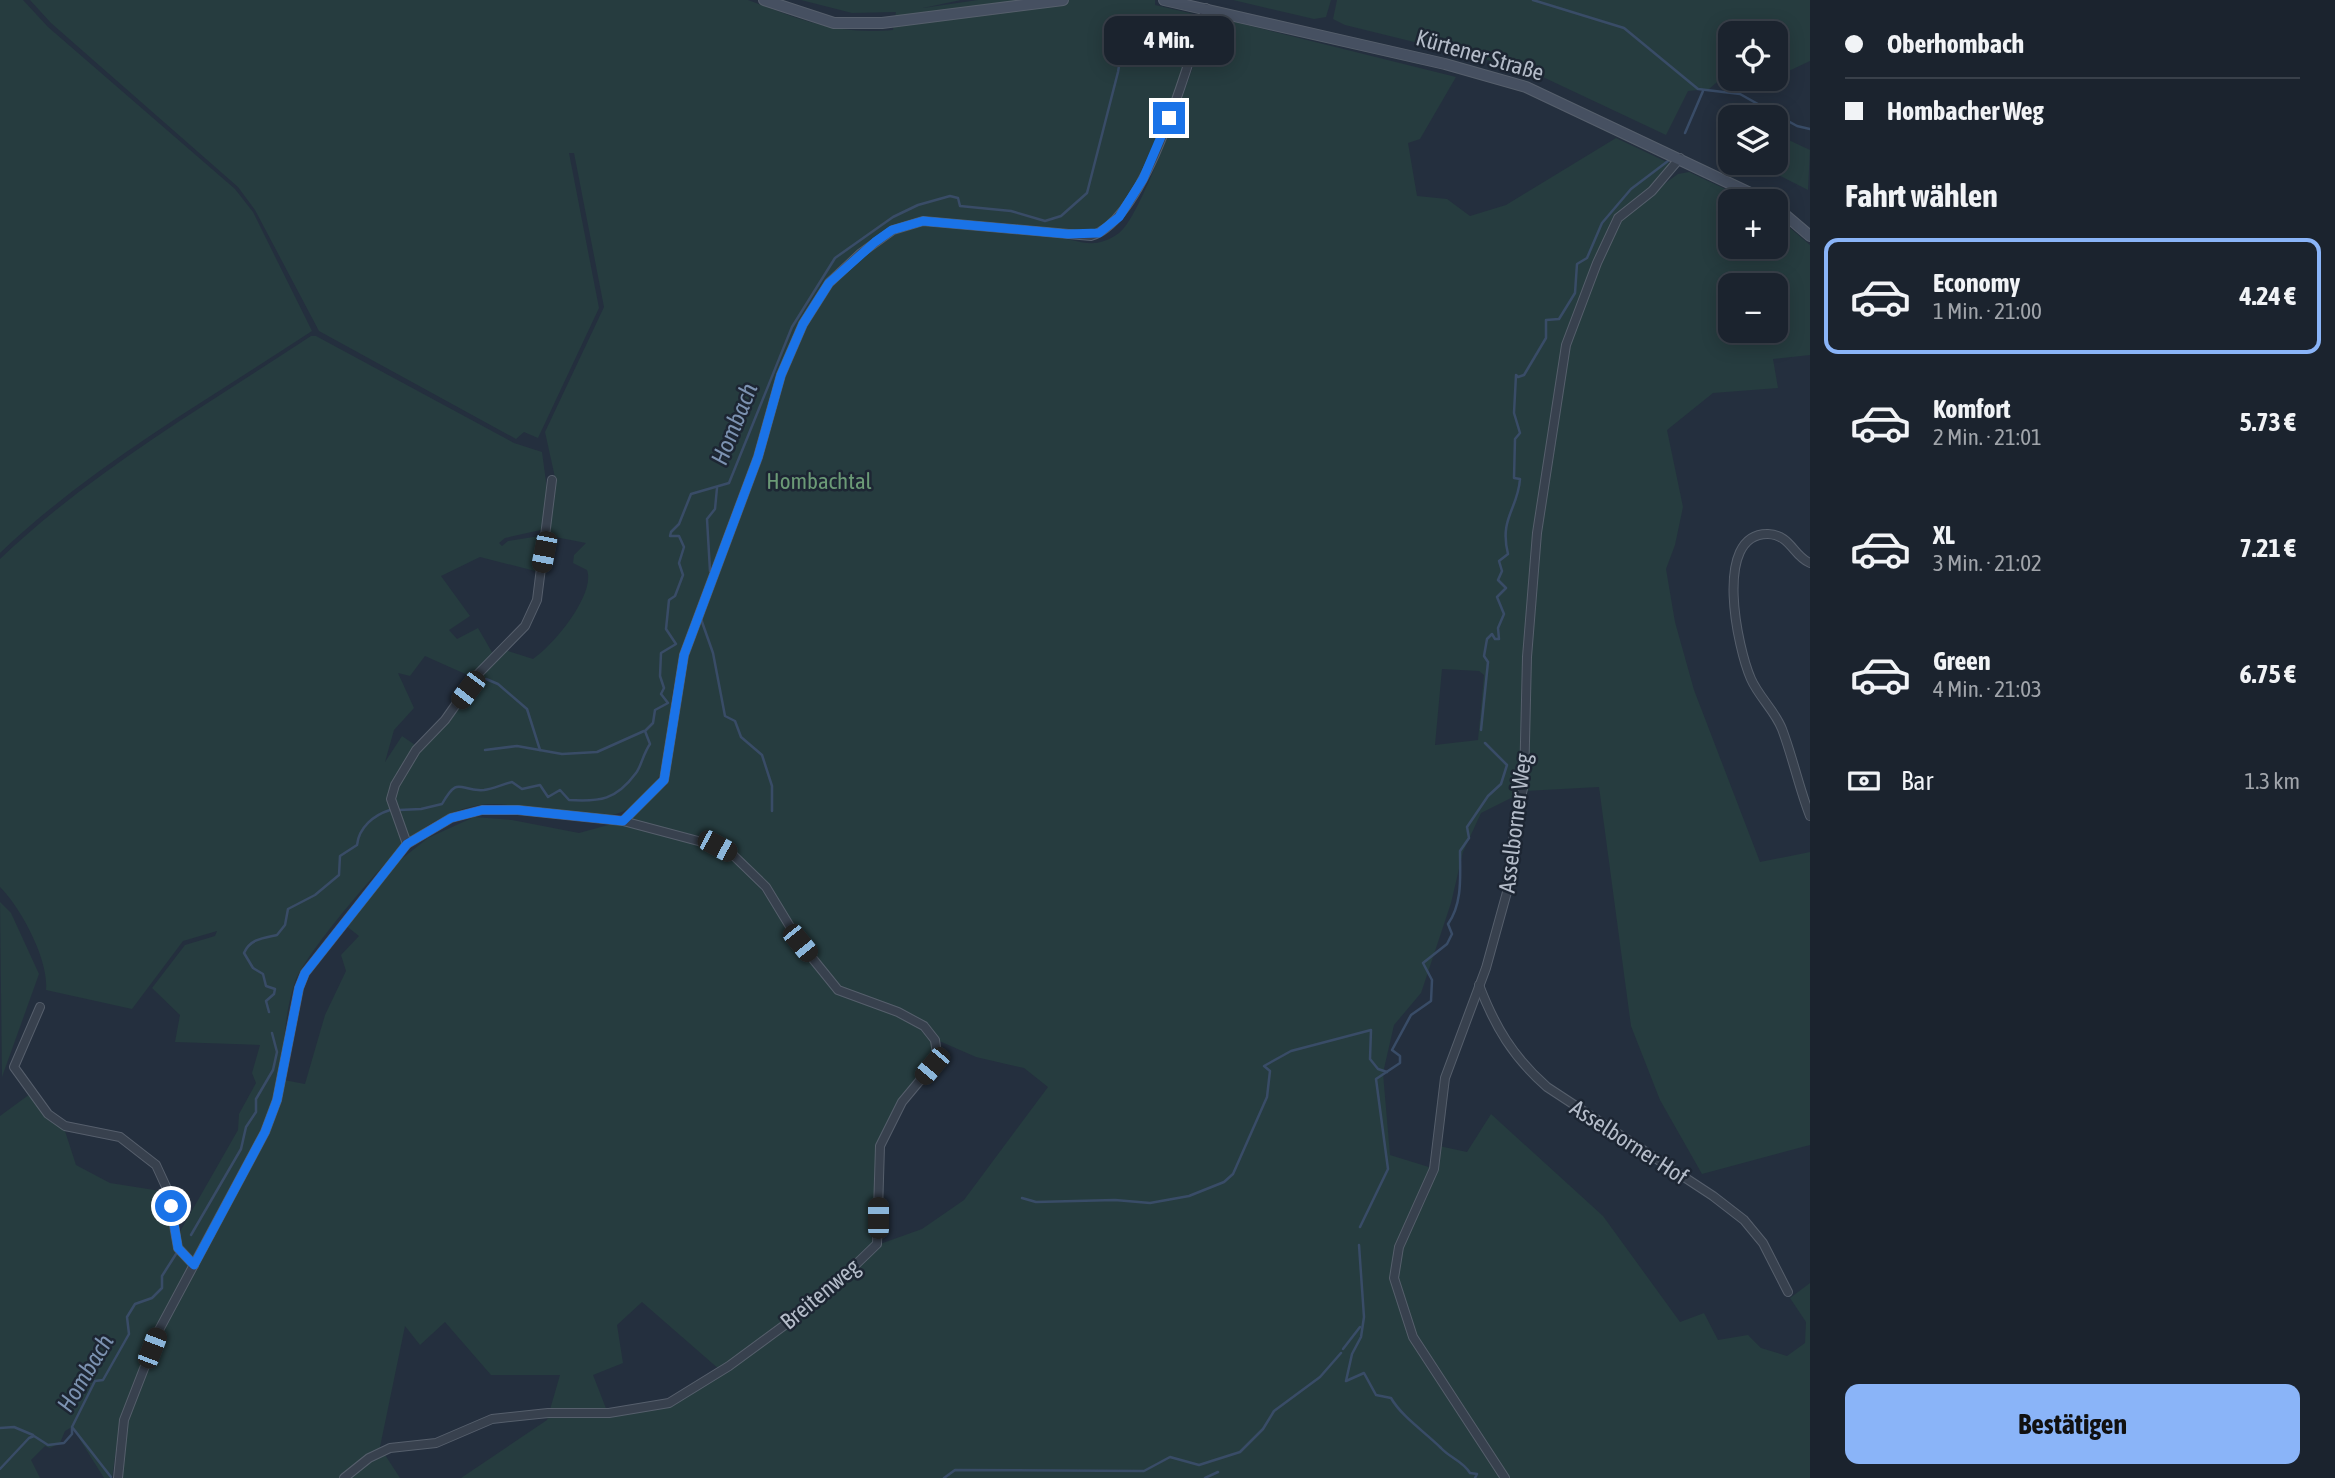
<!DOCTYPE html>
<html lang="de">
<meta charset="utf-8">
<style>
body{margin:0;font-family:"Asap Condensed",sans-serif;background:#242b36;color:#f1f3f6;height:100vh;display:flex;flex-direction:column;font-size:26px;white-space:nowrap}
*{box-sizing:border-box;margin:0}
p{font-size:23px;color:#a0a4aa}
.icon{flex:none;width:38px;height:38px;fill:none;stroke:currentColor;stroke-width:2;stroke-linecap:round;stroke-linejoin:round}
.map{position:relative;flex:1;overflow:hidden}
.sheet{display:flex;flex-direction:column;background:#1b232e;width:525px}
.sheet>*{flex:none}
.hud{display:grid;align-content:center;height:154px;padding:0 35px;background:#1b232e}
.buttons{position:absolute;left:1718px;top:21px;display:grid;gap:14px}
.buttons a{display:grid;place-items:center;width:70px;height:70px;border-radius:14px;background:#1b232e;box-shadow:0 4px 18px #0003,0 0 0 2px #39404a;font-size:35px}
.end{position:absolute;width:32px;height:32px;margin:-16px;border:9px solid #1a73e8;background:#fff;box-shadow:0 0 0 4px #fff}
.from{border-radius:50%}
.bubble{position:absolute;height:49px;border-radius:14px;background:#1b232e;box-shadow:0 4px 18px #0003,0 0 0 2px #39404a;font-size:23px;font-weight:700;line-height:49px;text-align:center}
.car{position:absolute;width:21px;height:42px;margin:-21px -10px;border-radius:9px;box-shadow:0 0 5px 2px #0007;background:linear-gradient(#222 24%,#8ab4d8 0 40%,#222 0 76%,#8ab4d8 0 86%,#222 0)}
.hud b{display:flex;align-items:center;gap:24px;height:66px;font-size:26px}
.hud b+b{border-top:2px solid #39404a}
.hud i{width:18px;height:18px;background:#f1f3f6}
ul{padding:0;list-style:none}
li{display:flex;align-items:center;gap:21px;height:116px;margin:0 14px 10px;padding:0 21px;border:4px solid transparent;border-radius:14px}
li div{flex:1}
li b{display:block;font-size:26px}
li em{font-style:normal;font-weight:700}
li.active{border-color:#8ab4f8}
li>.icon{width:63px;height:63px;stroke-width:1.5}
h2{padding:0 35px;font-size:32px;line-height:84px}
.pay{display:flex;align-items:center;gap:18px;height:77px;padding:0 35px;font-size:26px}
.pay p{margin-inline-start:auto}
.button{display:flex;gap:14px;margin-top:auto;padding:14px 35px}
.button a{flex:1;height:80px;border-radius:14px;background:#8ab4f8;color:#111;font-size:28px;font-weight:700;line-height:80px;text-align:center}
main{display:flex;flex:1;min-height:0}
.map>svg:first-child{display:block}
</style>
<main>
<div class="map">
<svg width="1810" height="1478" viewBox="0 0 1810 1478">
<rect width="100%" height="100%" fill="#242f3e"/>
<g fill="#263c3f" fill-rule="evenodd">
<path d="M0,0H23L48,27L235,189L253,212L312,331C206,401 92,465 0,553Z"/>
<path d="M30,0H748C801,20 835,35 893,30L896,12L852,13L801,0H961L923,8L978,0H1155V5L1198,15C1193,58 1138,205 1103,228C1089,238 1066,231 1051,228L1053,237C1080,239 1092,252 1119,233C1143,217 1198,52 1211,16L1456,77L1420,139L1408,143L1417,196L1447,199L1470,216L1506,205L1616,138L1671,164L1651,189L1618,217L1678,174L1689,172L1751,201H1731V247H1776V216L1810,245V355L1773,359L1778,388L1713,393L1667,430L1683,507L1675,545L1666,569L1675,622L1694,690L1760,862L1810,852V1145L1702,1174L1660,1100L1631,1026L1599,787L1525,791L1481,813L1463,852L1451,903L1421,993L1394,1025L1383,1073L1390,1155L1432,1168L1397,1245L1392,1279L1412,1338L1501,1478H461L547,1420L548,1416L608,1415L670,1405L730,1367L821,1300L880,1244L922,1229L964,1200L1048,1087L1024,1068L976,1057L937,1040L924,1024L898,1011L839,987L802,941L767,885L734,852L699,836L624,819L667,785L684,683L675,681C668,707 672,738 664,765C660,778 650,791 640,800C597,839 539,802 488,804C462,806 435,819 415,835C388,856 306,952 295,982C281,1022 286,1067 271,1107C252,1160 221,1209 196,1259L191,1256L187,1263L194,1273L281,1101L284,1080L305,1084L325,1015L346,971L341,955L359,936L345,925L389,869L428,838L474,817L512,820L579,833L619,822L715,848C773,880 788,948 835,990C858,1011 934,1008 935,1050C935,1071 910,1086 900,1102C893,1114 883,1132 879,1146C873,1169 877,1216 877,1242L818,1298L720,1370L642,1302L617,1325L623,1363L593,1375L607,1411L549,1413L560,1375H491L445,1322L420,1345L405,1326L380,1447L400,1478H123C109,1438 148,1369 163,1331L158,1329L121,1416L112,1478H104L72,1427L65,1431L60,1443L50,1448L45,1446L31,1460L40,1478H0V1116L30,1094L65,1131L76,1165L110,1183L167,1192L178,1235L238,1130L239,1114L256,1083L252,1073L260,1045L175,1042L180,1015L152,988L185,945L215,936L217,931L183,941L132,1009L46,990C49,960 21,908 0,887V559C92,471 205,406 311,336H316L514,443L542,452L547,489L546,528L556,482L545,432L604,307L574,153H569L599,308L538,438L524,432L516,439L319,331L255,210L238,187L51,23ZM1731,285H1776V331H1731ZM545,529V535L586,543L574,555L573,563L587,570C596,594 553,646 533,659L505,650L480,672L449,720L423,740L418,747L402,736L385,762L394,730L414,708L398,673L410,676L425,656L472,677L493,654L478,628L457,639L449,630L470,616L441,576L480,557L539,572L544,540L540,536L508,541L502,546L499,543L505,538ZM1442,669L1479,671L1484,675L1478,740L1435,745Z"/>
<polygon points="1233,0 1331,0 1326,17 1314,19"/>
<polygon points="1337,0 1810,0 1810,61 1776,77 1776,33 1731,33 1731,79 1771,79 1737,82 1723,77 1709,89 1688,91 1666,135 1528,70 1345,25 1333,19"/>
<polygon points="1776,134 1810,150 1808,190 1755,163 1776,163"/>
<polygon points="0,902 11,913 39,974 2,1077"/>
<polygon points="1491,1114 1603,1216 1680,1322 1704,1313 1718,1340 1748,1335 1761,1348 1787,1356 1805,1343 1806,1322 1790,1298 1810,1283 1810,1478 1510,1478 1415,1336 1395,1278 1401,1248 1427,1197 1436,1170 1439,1146 1467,1152"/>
</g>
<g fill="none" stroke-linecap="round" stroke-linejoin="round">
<g stroke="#394c67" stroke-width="2.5">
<polyline points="1533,0 1624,28 1698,89 1740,94 1797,126 1810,129"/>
<polyline points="1685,133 1703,91"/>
<polyline points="710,571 707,519 715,509 717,488"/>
<polyline points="701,619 713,653 725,716 735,721 741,737 762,755 772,786 772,811"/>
<polyline points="486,679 498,684 527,709 540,750"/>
<path d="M1481,730L1488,662L1484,656L1487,639L1492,634L1495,639H1499L1498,628L1504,614L1497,597L1506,588L1498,580L1502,571L1499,561L1508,554C1499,518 1518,509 1520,479L1514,478L1515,439L1520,433L1514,413L1516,375L1518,377L1524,375L1546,338V320L1559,319L1575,293L1577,264L1587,258L1602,223L1631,189L1668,161"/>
<polyline points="485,750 517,746 562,754 597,752 644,731"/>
<path d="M399,810L421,809L442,804C459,774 459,792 484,790C493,789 503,784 512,782L522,789L540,785L548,797L560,790L569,800C600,802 616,800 636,773C641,767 643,754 650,744L645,731L653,723L655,710L668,703L661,694L664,688L660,676L661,653L676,644L666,629L669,600L675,596L683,575L679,563L684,547L679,536H670L671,532L679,524L691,494L729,483L792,327L835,258L893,217L918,205L950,196L958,198L960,206L1011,211L1045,221L1061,216L1087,193L1118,72L1127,17"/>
<path d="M269,1012L266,1001L274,994L275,989L266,986L263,974L253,968L244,953C250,939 263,938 277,935L285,925L288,909L315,895L339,875L340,856L357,845C359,827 374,815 390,810"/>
<polyline points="1022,1198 1036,1202 1115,1200 1150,1203 1189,1196 1224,1182 1233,1174 1267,1097 1270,1071 1264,1066 1291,1051 1371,1030 1370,1059 1378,1069 1387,1072"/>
<path d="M1360,1227L1388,1169L1376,1079L1400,1063V1056L1392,1050L1411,1015L1431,1001L1432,980L1423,963L1447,944L1452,934L1448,924C1463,903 1460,875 1460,851L1469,838L1467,827L1488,796L1501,784L1507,765L1485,743"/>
<polyline points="191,1235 241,1149 246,1127 256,1112 256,1099 273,1070 277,1052 272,1033"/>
<path d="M1359,1245L1364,1317L1361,1337L1352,1354L1346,1381L1364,1373L1376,1395L1391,1398C1402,1417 1425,1432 1441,1448C1450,1458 1463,1461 1470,1473L1477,1474L1475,1478"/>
<polyline points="1343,1349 1360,1327"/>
<polyline points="0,1428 14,1427 33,1435"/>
<polyline points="0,1469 29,1438 34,1436 48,1445 64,1443 72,1434 72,1428"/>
<polyline points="111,1477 72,1427 95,1381 103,1380 129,1334 127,1317 135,1304 152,1298 162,1288 162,1276 176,1254"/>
<polyline points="944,1478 955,1470 1144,1471 1170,1457 1199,1465 1240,1452 1263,1429 1274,1411 1320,1377 1341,1353"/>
<polyline points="1205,1478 1218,1472"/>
</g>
<defs>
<g id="street">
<path d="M1810,563C1793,556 1791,535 1768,534C1712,533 1738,650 1751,679C1759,697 1775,711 1782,729C1793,758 1799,788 1810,816"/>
<path d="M623,821L664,780L684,655L758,457L781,375L803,324L829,283L861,253L893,230L923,221L1091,236C1147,219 1188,62 1206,8"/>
<polyline points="407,844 391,799 395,785 416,750 445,720 476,676 525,626 537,600 552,480"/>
<path d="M1479,985C1495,1027 1513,1057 1547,1087L1713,1196L1744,1220L1763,1243L1788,1292"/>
<polyline points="40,1007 14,1067 48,1114 65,1126 120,1137 156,1165 168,1191 178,1248 194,1265"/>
<polyline points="118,1478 124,1420 159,1330 265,1132 277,1100 299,988 305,973 407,844 451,818 482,810 518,810 623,821 717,846 732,854 766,887 800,943 838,990 898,1012 924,1026 935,1040 937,1054 932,1066 902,1102 880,1146 877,1244 820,1299 729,1366 669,1403 609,1413 548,1413 492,1419 436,1443 390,1448 369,1458 344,1478"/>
<polyline points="1505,1478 1413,1337 1394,1278 1399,1247 1434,1169 1445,1078 1486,968 1507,892 1515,825 1524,784 1527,657 1537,533 1566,345 1597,263 1618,218 1652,191 1680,158"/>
</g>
<g id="secondary">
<polyline points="764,0 834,23 882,23 1063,0"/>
<polyline points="1164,0 1445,64 1526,87 1767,201"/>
<polyline points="1776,207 1810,236"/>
</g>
</defs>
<use href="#street" stroke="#565f6c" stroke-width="10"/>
<use href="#secondary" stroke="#565f6c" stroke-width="12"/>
<use href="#street" stroke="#38414e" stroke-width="8"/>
<use href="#secondary" stroke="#465061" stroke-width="10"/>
</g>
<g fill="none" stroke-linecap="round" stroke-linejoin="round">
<polyline stroke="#1a73e8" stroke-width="9" points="171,1206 178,1248 194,1265 265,1132 277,1100 299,988 305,973 407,844 451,818 482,810 518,810 623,821 664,780 684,655 758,457 781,375 803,324 829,283 875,242 892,230 923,221 1068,234 1099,233 1119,217 1143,179 1169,118"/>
</g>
<g text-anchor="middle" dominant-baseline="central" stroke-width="5" stroke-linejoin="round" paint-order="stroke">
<g font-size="23" fill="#b4bcc9" stroke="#1d2633">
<text transform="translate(1480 55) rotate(16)">Kürtener Straße</text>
<text transform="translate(1515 823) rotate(-83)">Asselborner Weg</text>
<text transform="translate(1629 1142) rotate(33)">Asselborner Hof</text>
<text transform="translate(820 1294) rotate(-40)">Breitenweg</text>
</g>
<g font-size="23" fill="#6b9a76" stroke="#1d2633">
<text x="819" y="481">Hombachtal</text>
</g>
<g font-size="24" font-style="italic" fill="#7c92b1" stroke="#1d2633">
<text transform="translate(734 424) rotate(-68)">Hombach</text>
<text transform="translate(85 1373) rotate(-59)">Hombach</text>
</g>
</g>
</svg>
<div class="buttons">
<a><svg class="icon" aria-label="locate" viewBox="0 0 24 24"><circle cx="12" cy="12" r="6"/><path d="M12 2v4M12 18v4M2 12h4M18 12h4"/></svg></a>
<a><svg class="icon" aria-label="layers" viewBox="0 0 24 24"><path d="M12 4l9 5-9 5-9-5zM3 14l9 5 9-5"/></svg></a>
<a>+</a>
<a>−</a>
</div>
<i class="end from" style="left:171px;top:1206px"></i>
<i class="end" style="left:1169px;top:118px"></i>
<div class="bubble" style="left:1104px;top:16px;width:130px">4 Min.</div>
<i class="car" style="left:544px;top:552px;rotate:191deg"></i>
<i class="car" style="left:468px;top:690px;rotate:217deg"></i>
<i class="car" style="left:717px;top:846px;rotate:118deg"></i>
<i class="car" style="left:800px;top:943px;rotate:141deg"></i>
<i class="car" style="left:932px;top:1066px;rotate:220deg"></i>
<i class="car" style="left:878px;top:1218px;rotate:0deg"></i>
<i class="car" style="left:152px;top:1348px;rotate:21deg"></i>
</div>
<section class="sheet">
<div class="hud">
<b><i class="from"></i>Oberhombach</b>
<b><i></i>Hombacher Weg</b>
</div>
<h2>Fahrt wählen</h2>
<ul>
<li class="active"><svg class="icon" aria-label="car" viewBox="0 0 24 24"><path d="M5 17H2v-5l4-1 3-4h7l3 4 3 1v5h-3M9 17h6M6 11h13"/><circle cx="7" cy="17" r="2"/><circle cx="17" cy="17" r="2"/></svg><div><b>Economy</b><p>1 Min. · 21:00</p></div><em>4.24 €</em></li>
<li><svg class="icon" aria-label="car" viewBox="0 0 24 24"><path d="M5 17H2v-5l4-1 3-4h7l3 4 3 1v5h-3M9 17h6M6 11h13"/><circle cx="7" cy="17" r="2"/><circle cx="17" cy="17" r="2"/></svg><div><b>Komfort</b><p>2 Min. · 21:01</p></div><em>5.73 €</em></li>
<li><svg class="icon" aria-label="car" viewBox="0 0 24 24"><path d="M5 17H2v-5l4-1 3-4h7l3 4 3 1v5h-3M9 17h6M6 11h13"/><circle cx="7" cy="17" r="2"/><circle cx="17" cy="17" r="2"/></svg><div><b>XL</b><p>3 Min. · 21:02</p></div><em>7.21 €</em></li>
<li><svg class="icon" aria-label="car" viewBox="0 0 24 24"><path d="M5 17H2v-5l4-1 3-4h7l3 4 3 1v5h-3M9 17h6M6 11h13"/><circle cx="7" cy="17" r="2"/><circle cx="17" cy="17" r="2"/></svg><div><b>Green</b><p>4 Min. · 21:03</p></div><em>6.75 €</em></li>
</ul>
<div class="pay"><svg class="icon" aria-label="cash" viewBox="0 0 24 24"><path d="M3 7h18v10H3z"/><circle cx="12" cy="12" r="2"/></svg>Bar<p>1.3 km</p></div>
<div class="button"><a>Bestätigen</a></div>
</section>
</main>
